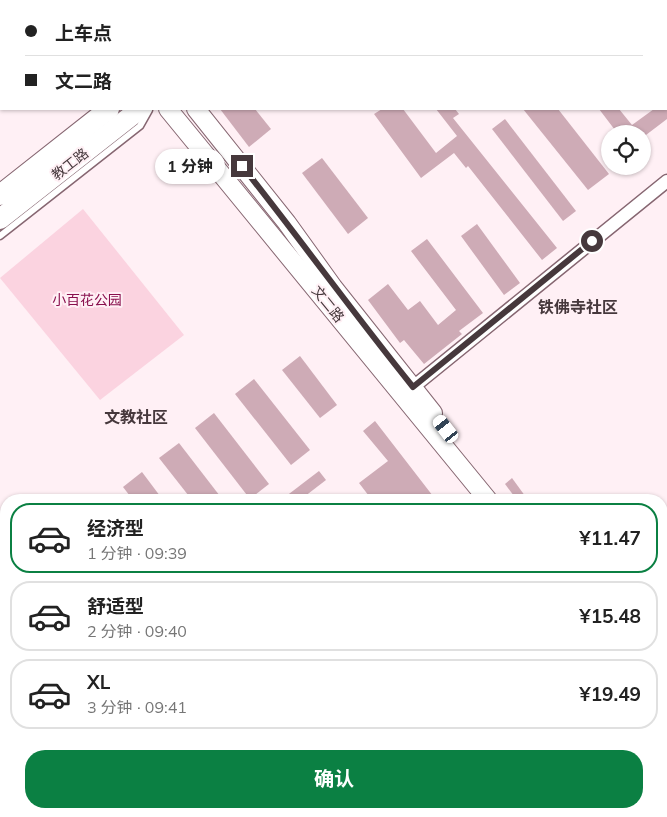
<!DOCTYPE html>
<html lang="zh">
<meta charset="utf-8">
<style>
body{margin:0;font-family:Mulish,"Noto Sans SC",sans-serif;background:#f2f2f2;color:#222;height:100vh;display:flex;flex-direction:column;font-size:19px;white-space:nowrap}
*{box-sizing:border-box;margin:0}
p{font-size:16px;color:#767676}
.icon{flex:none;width:28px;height:28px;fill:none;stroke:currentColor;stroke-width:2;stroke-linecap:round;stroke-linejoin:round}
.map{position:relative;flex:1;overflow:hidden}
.details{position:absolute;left:0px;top:494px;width:668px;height:324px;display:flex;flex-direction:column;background:#fff;border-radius:20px 20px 0 0;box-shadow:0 1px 4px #0004}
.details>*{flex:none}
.guide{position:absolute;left:0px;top:0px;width:668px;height:110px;box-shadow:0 1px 4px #0004;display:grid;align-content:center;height:110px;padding:0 25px;background:#fff}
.fabs{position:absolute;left:601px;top:125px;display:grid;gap:10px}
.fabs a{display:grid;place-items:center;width:50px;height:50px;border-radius:50%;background:#fff;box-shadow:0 1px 4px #0004;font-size:25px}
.end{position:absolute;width:22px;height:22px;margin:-11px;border:6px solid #46383c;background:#fff;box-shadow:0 0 0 2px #fff}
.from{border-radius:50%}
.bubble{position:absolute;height:35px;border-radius:18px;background:#fff;box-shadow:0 1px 4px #0004;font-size:16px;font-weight:700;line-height:35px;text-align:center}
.car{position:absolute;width:15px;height:30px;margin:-15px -8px;border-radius:6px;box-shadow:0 0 4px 1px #0007;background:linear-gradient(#fff 24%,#345 0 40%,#fff 0 76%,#345 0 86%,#fff 0)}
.guide b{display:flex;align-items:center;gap:18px;height:48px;font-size:19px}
.guide b+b{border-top:1px solid #e0e0e0}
.guide i{width:12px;height:12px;background:#222}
ul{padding:9px 0 0;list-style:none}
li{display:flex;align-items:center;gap:15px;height:70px;margin:0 10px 8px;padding:0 15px;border:2px solid #e0e0e0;border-radius:20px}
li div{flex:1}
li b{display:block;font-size:19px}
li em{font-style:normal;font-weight:700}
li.active{border-color:#0b8043}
li>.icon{width:45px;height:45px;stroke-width:1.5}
.cta{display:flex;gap:10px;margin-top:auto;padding:10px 25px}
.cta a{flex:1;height:58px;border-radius:20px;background:#0b8043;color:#fff;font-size:20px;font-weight:700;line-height:58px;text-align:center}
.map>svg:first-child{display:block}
</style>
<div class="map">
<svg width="667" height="817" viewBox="0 0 667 817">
<rect width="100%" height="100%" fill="#fff0f5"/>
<polygon fill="#fbd3e0" points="83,209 184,335 100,400 0,278"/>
<g fill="#ceabb6">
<polygon points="220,109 255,109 271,129 249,147"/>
<polygon points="382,109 403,109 436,153 457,136 436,109 455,109 459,114 453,118 557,248 542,260 468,166 466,168 454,153 421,178 374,114"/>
<polygon points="523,109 558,109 609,174 588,190"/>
<polygon points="599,109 619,109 632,125 654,109 667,109 667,119 642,138 642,134 618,134"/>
<polygon points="505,119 576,211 563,221 492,129"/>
<polygon points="322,158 368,218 348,234 302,173"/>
<polygon points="477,224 520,283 504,295 461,236"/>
<polygon points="427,239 483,313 459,331 462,334 424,364 404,340 400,343 368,300 388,284 408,310 420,301 438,325 456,310 411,251"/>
<polygon points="300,356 337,405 320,418 282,370"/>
<polygon points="254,379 310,450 291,465 235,394"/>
<polygon points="214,413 269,484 250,499 195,428"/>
<polygon points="375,421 436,500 372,500 359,483 388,461 363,431"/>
<polygon points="179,443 223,500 192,500 159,458"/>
<polygon points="319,471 326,480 300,500 281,500"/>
<polygon points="142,472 163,500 133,500 123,487"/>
<polygon points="512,478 528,500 517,500 505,484"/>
</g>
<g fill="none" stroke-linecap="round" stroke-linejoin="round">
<defs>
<polyline id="lane" points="0,236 140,126 149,110"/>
<g id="street">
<polyline points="624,0 625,1"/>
<polyline points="666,57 667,58"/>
<polyline points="407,392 667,181"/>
<polyline points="0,807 9,817"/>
</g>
<g id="secondary">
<polyline points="80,0 81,1"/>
<polyline points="102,0 103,1"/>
<polyline points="168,109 488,500"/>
<polyline points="196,109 287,223 333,287 433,413"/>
<polyline points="661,704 667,712"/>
<polyline points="661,721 667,729"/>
</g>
<g id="primary">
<polyline points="243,1 244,0"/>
<polyline points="273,1 274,0"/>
<polyline points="0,195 109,109"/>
<polyline points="0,219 140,109"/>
</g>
</defs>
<use href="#lane" stroke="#866671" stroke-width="9"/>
<use href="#street" stroke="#866671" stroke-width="15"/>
<use href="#secondary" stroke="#866671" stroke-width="20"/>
<use href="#primary" stroke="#866671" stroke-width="22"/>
<use href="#lane" stroke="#fff" stroke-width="6"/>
<use href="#street" stroke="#fff" stroke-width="12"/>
<use href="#secondary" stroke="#fff" stroke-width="18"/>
<use href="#primary" stroke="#fff" stroke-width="20"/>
</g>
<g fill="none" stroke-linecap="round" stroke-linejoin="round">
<path stroke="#46383c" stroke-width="6" d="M242,166C300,239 354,314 413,387L592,241"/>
</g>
<g text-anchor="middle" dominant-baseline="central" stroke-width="4" stroke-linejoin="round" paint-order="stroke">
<g font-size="14" fill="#46383c" stroke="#fff0f5">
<text transform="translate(70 164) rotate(-38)">教工路</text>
<text transform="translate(328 304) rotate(51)">文二路</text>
</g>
<g font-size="14" fill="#89104e" stroke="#fff0f5">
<text x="87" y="300">小百花公园</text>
</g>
<g font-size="16" font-weight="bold" fill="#46383c" stroke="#fff0f5">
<text x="578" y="307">铁佛寺社区</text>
<text x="136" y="417">文教社区</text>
</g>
</g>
</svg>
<div class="fabs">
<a><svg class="icon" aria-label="locate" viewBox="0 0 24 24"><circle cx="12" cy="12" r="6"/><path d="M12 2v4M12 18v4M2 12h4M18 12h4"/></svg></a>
</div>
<i class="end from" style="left:592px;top:241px"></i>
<i class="end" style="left:242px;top:166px"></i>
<div class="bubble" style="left:155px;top:149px;width:70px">1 分钟</div>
<i class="car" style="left:446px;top:429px;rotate:322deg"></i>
<div class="guide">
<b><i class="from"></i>上车点</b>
<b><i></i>文二路</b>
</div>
<section class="details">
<ul>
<li class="active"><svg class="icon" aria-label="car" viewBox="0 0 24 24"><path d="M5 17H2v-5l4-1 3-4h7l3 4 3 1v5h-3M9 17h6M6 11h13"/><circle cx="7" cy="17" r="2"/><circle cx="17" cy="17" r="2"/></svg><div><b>经济型</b><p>1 分钟 · 09:39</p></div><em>¥11.47</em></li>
<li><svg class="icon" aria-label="car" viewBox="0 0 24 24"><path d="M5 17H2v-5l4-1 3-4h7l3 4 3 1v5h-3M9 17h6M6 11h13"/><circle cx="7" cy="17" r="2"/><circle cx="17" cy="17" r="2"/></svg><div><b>舒适型</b><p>2 分钟 · 09:40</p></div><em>¥15.48</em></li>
<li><svg class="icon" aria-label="car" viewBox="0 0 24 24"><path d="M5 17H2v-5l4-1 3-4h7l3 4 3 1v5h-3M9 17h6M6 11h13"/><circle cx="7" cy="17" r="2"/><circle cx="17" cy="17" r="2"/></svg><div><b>XL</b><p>3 分钟 · 09:41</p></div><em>¥19.49</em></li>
</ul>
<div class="cta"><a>确认</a></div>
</section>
</div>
